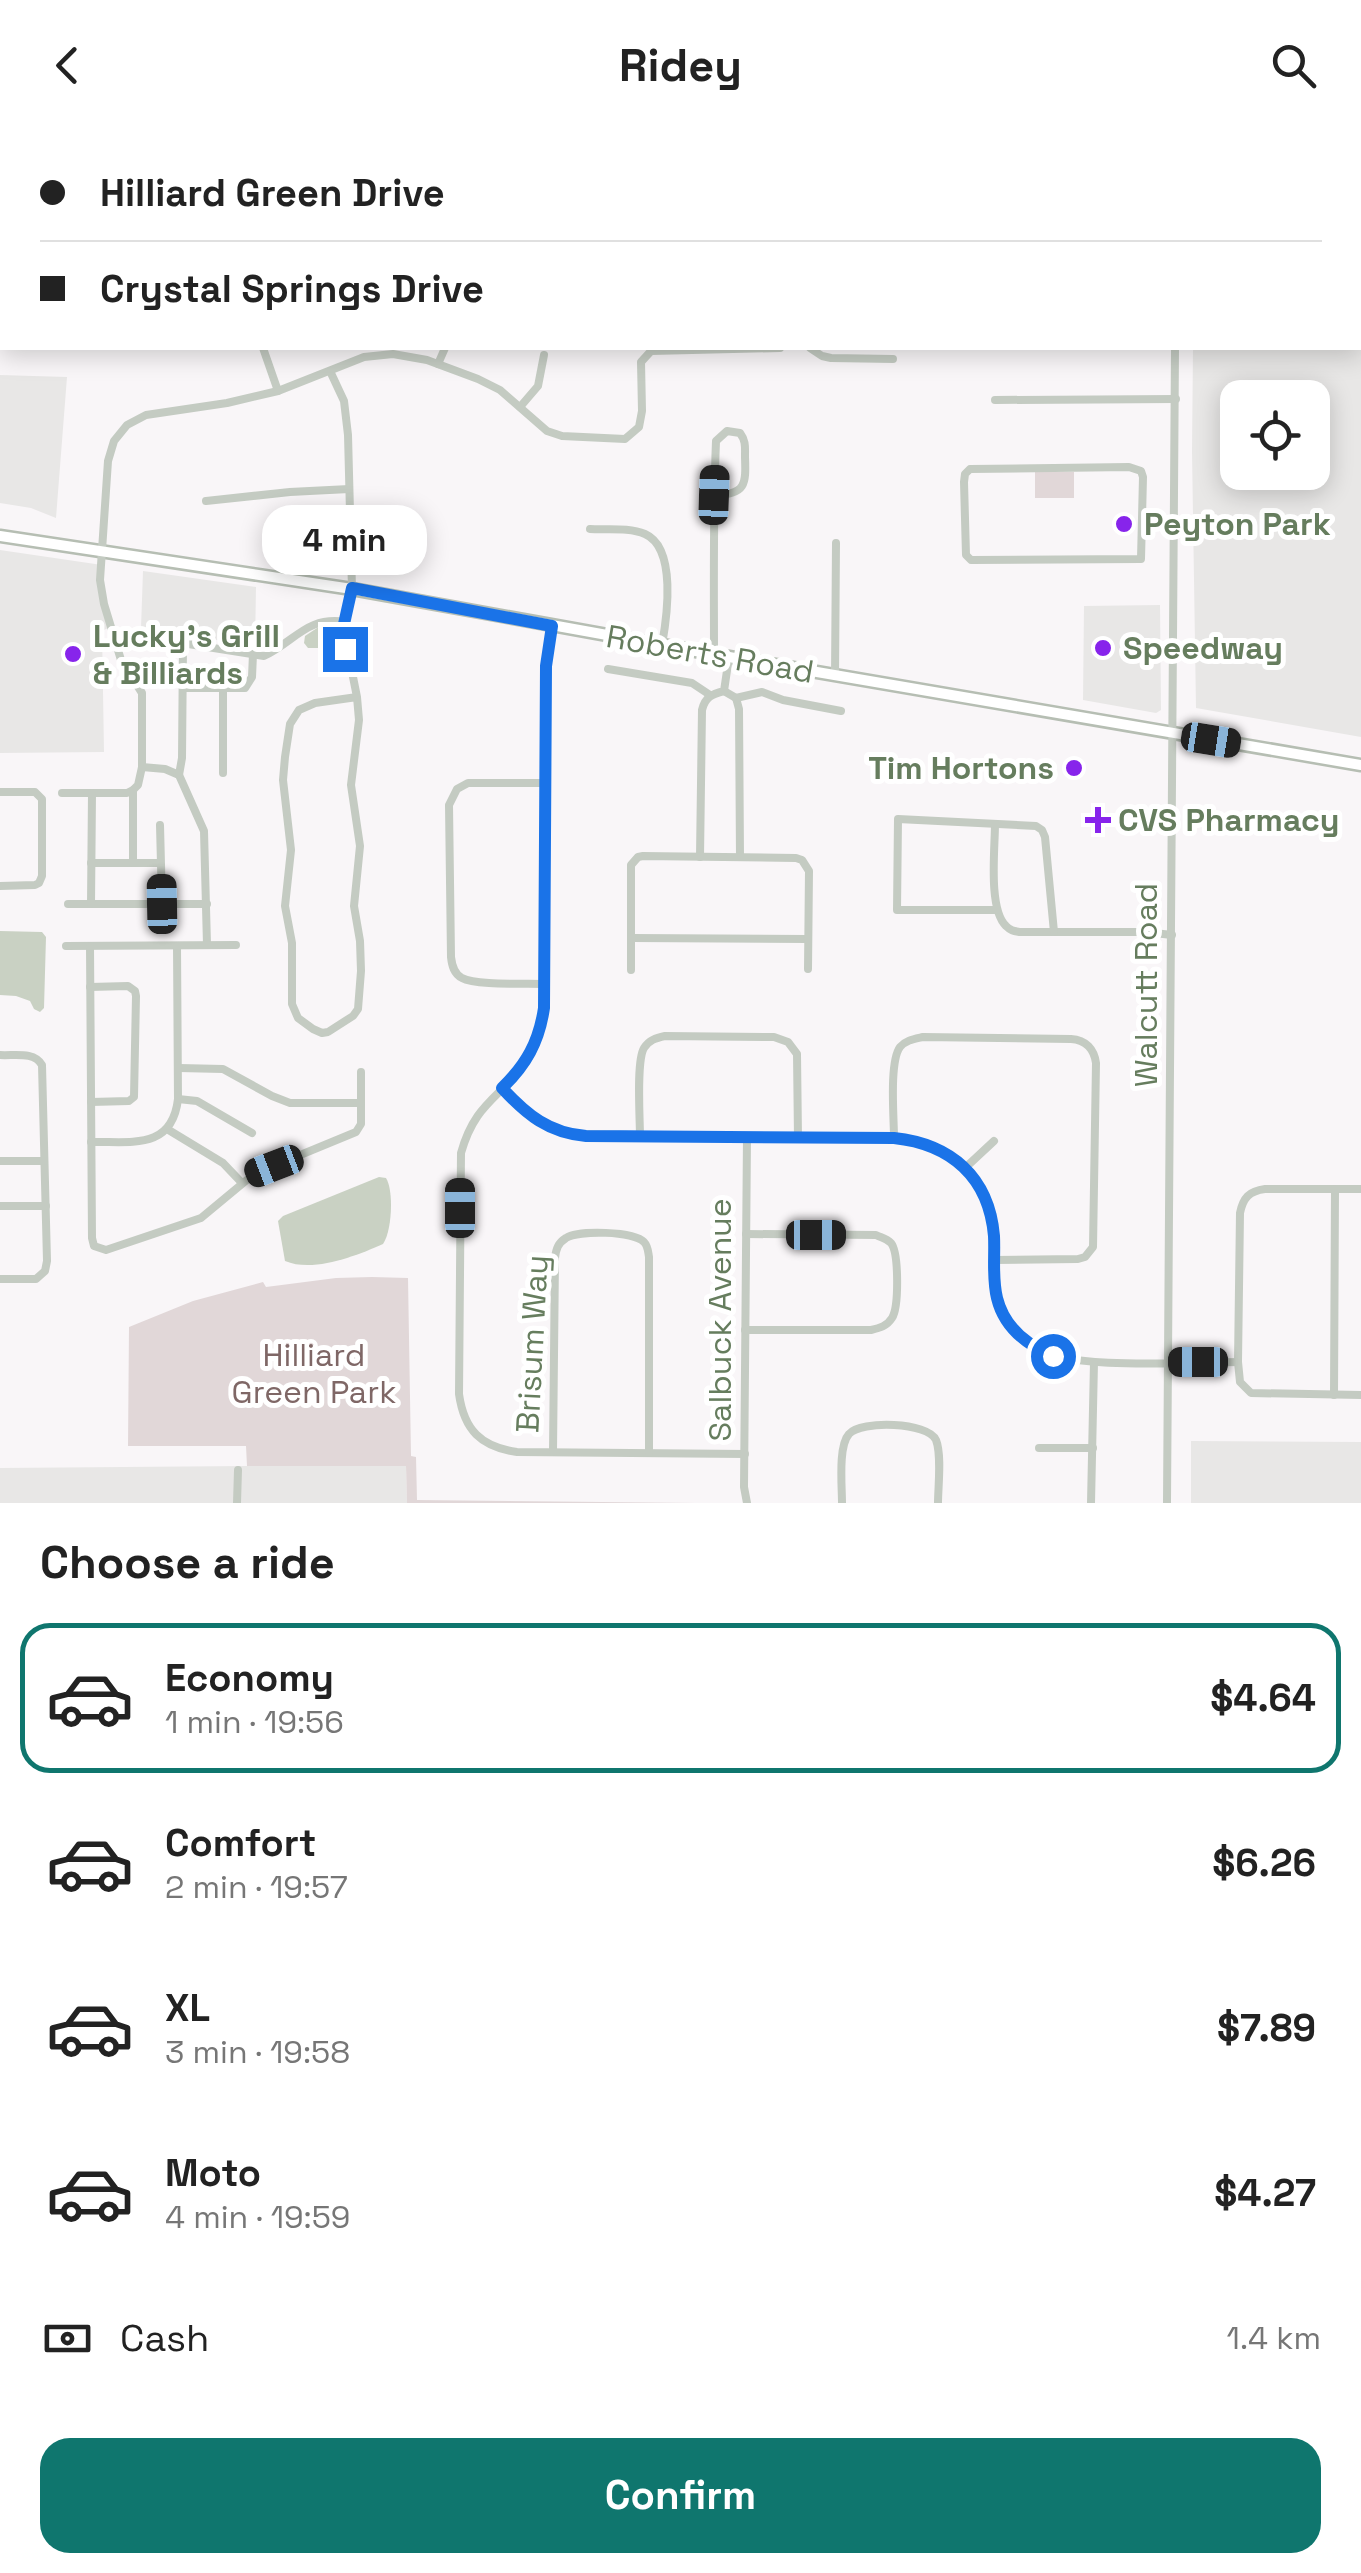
<!DOCTYPE html>
<meta charset="utf-8">
<style>
body{margin:0;font-family:"Space Grotesk",sans-serif;background:#f6f6f6;color:#222;height:100vh;display:flex;flex-direction:column;font-size:38px;white-space:nowrap}
*{box-sizing:border-box;margin:0}
p{font-size:32px;color:#767676}
.icon{flex:none;width:55px;height:55px;fill:none;stroke:currentColor;stroke-width:2;stroke-linecap:round;stroke-linejoin:round}
.map{position:relative;height:1373px;overflow:hidden}
.panel{display:flex;flex-direction:column;background:#fff;flex:1}
.panel>*{flex:none}
.banner{position:absolute;left:0px;top:0px;width:1362px;height:220px;box-shadow:0 5px 25px #0003;display:grid;align-content:center;height:220px;padding:0 40px;background:#fff}
.buttons{position:absolute;left:1220px;top:250px;display:grid;gap:20px}
.buttons a{display:grid;place-items:center;width:110px;height:110px;border-radius:20px;background:#fff;box-shadow:0 5px 25px #0003;font-size:50px}
.end{position:absolute;width:45px;height:45px;margin:-22px;border:12px solid #1a73e8;background:#fff;box-shadow:0 0 0 5px #fff}
.from{border-radius:50%}
.bubble{position:absolute;height:70px;border-radius:30px;background:#fff;box-shadow:0 5px 25px #0003;font-size:32px;font-weight:600;line-height:70px;text-align:center}
.car{position:absolute;width:30px;height:60px;margin:-30px -15px;border-radius:12px;box-shadow:0 0 8px 2px #0007;background:linear-gradient(#222 24%,#8ab4d8 0 40%,#222 0 76%,#8ab4d8 0 86%,#222 0)}
.banner b{display:flex;align-items:center;gap:35px;height:95px;font-size:38px}
.banner b+b{border-top:2px solid #e0e0e0}
.banner i{width:25px;height:25px;background:#222}
ul{padding:0;list-style:none}
li{display:flex;align-items:center;gap:30px;height:150px;margin:0 20px 15px;padding:0 20px;border:5px solid transparent;border-radius:30px}
li div{flex:1}
li b{display:block;font-size:38px}
li em{font-style:normal;font-weight:600}
li.on{border-color:#0f766e}
li>.icon{width:90px;height:90px;stroke-width:1.5}
h2{padding:0 40px;font-size:45px;line-height:120px}
.pay{display:flex;align-items:center;gap:25px;height:110px;padding:0 40px;font-size:38px}
.pay p{margin-inline-start:auto}
.button{display:flex;gap:20px;margin-top:auto;padding:20px 40px}
.button a{flex:1;height:115px;border-radius:30px;background:#0f766e;color:#fff;font-size:40px;font-weight:600;line-height:115px;text-align:center}
header{display:flex;justify-content:space-between;align-items:center;height:130px;padding:0 40px;background:#fff;font-size:45px;font-weight:600}
.map>svg:first-child{display:block}
</style>
<header><svg class="icon" aria-label="back" viewBox="0 0 24 24"><path d="M15 5l-7 7 7 7"/></svg>Ridey<svg class="icon" aria-label="search" viewBox="0 0 24 24"><circle cx="10" cy="10" r="6"/><path d="M15 15l6 6"/></svg></header>
<div class="map">
<svg width="1361" height="1373" viewBox="0 0 1361 1373">
<rect width="100%" height="100%" fill="#f9f6f8"/>
<g fill="#e8e7e6" fill-rule="evenodd">
<path d="M1194,0H1361V607L1196,578L1192,321L1193,218H1360V2H1194ZM1238,268H1312V342H1238Z"/>
<polygon points="0,245 67,247 56,388 31,378 0,373"/>
<polygon points="0,420 102,435 100,450 110,497 102,501 104,622 0,623"/>
<polygon points="143,441 256,457 255,516 141,498"/>
<polygon points="1160,475 1161,580 1156,583 1083,570 1084,476"/>
<polygon points="1191,1311 1361,1312 1361,1373 1191,1373"/>
<polygon points="247,1336 406,1336 407,1373 0,1373 0,1338"/>
</g>
<g fill="#e1d7d8">
<rect x="1035" y="342" width="39" height="26"/>
<polygon points="372,1147 408,1148 411,1326 416,1327 417,1370 696,1373 407,1373 406,1336 247,1336 246,1316 128,1316 129,1197 193,1171 263,1152 266,1157 336,1148"/>
</g>
<g fill="#c9d1c3">
<polygon points="327,496 335,501 332,511 318,518 308,518 304,513 305,506 317,498"/>
<polygon points="0,801 42,802 46,807 44,878 40,882 34,879 30,871 16,866 0,865"/>
<path d="M379,1047L386,1048C394,1061 392,1101 383,1114C356,1126 313,1143 285,1131L278,1091L283,1086Z"/>
</g>
<g fill="none" stroke-linecap="round" stroke-linejoin="round">
<defs>
<polyline id="major" points="0,406 352,459 729,527 1361,635"/>
</defs>
<use href="#major" stroke="#b6beb3" stroke-width="15"/>
<g stroke="#c4cbc2" stroke-width="8">
<polyline points="465,0 465,2"/>
<polyline points="561,0 561,2"/>
<polyline points="1175,0 1175,2"/>
<polyline points="218,2 219,0"/>
<polyline points="0,206 2,206"/>
<polyline points="263,218 278,261"/>
<polyline points="810,218 822,226 831,228 893,229"/>
<polyline points="438,234 445,218"/>
<polyline points="330,241 344,271 348,305 352,459 342,503 351,537 357,567 359,590 351,655 360,716 354,776 360,811 361,841 358,879 353,886 328,902 322,903 313,899 298,888 292,874 292,813 285,776 291,720 283,650 285,627 290,594 299,580 315,573 357,567"/>
<polyline points="995,270 1176,269"/>
<polyline points="520,277 538,256 544,225"/>
<polygon points="1129,337 1141,341 1143,347 1141,429 971,430 966,425 964,352 965,344 970,339"/>
<path d="M714,365C746,365 746,354 745,327C745,317 746,311 740,303L727,301L716,311C713,382 714,453 714,525"/>
<polyline points="206,371 290,362 349,359"/>
<polyline points="1143,395 1174,395"/>
<path d="M590,399C608,400 629,397 645,404C677,418 667,487 662,515"/>
<polyline points="346,492 349,499 348,524"/>
<path d="M551,496L546,535L544,878C541,898 537,916 526,932C499,969 475,973 461,1023L459,1264C464,1300 481,1317 517,1322L745,1324"/>
<path d="M112,502L264,526C296,511 306,486 346,492"/>
<polyline points="608,539 692,553 710,565"/>
<polyline points="835,546 836,413"/>
<polyline points="184,558 245,558 252,547 253,524"/>
<polyline points="223,558 223,643"/>
<polyline points="724,561 736,568 739,579 740,727"/>
<polyline points="736,568 762,562 783,570 841,581"/>
<polyline points="142,637 165,639 179,645 204,701 207,815"/>
<polyline points="179,645 182,628 183,514"/>
<polyline points="0,662 35,662 42,669 42,746 39,753 35,755 0,756"/>
<polyline points="62,663 127,663 133,660"/>
<path d="M995,694C995,718 988,779 1006,796C1011,801 1014,801 1020,802H1145L1172,805"/>
<polyline points="160,695 162,774"/>
<path d="M700,727L702,580C705,567 712,564 724,561L729,527"/>
<polyline points="91,733 160,733"/>
<polyline points="133,733 133,660 138,655 142,637 142,563 121,530 104,474 100,450 108,331 114,311 127,295 146,285 227,273 278,261 364,227 393,224 427,230 478,249 500,260 547,301 562,306 625,309 639,297 642,281 641,232 651,221 780,218"/>
<polyline points="68,774 207,774"/>
<polyline points="91,774 92,663"/>
<polyline points="997,780 897,780 898,689 1036,696 1042,700 1045,707 1054,802"/>
<polyline points="632,808 808,809"/>
<polyline points="66,816 236,815"/>
<polyline points="90,816 92,1108 94,1116 106,1120 201,1088 254,1044 356,1002 361,994 361,942"/>
<polyline points="631,840 631,735 638,727 643,726 796,728 802,730 809,741 808,839"/>
<path d="M545,854C527,853 476,856 462,848C454,844 452,836 451,827L449,675L457,659L468,653H546"/>
<polyline points="90,857 128,856 135,861 136,866 134,967 129,971 91,972"/>
<path d="M0,925C14,926 34,921 42,935L47,1131L45,1141L36,1149H0"/>
<polyline points="179,938 223,939 272,966 290,973 361,973"/>
<path d="M502,958L536,991L569,1004L894,1008C943,1014 983,1039 992,1091C1000,1139 983,1185 1032,1217C1068,1241 1191,1232 1238,1232"/>
<polyline points="178,969 197,971 252,1003"/>
<polyline points="167,999 223,1033 242,1053"/>
<path d="M640,1007C640,988 636,931 644,918C649,910 656,908 665,906L774,907L788,912L797,924L798,1008"/>
<polyline points="747,1007 744,1357 747,1373"/>
<path d="M894,1008C894,988 889,932 900,917C906,910 914,909 923,907L1071,909C1086,910 1094,919 1096,933L1093,1117L1085,1127L1078,1129L994,1130"/>
<path d="M91,1012C130,1011 172,1021 178,969L177,816"/>
<polyline points="0,1031 44,1031"/>
<polyline points="965,1038 994,1011"/>
<path d="M1361,1059H1265C1249,1061 1243,1068 1240,1083L1238,1232L1240,1252L1251,1263L1361,1265"/>
<polyline points="0,1076 46,1076"/>
<path d="M745,1200H871C880,1198 887,1196 892,1188C899,1177 899,1123 891,1113C886,1108 882,1108 876,1105L746,1104"/>
<polyline points="1334,1265 1335,1059"/>
<polyline points="1039,1318 1093,1318"/>
<path d="M553,1322L555,1128C556,1119 558,1113 566,1108C578,1100 634,1101 644,1112C648,1116 648,1121 649,1127V1323"/>
<polyline points="237,1373 238,1340"/>
<path d="M842,1373C842,1356 838,1316 849,1304C861,1290 928,1292 936,1310C942,1325 938,1357 938,1373"/>
<polyline points="1091,1373 1094,1232"/>
<polyline points="1167,1373 1175,218"/>
</g>
<use href="#major" stroke="#fff" stroke-width="10"/>
</g>
<g fill="none" stroke-linecap="round" stroke-linejoin="round">
<path stroke="#1a73e8" stroke-width="12" d="M345,519L342,503L352,458L552,496L546,536L544,878C539,912 526,935 502,958C527,985 549,1003 586,1006L894,1008C951,1014 989,1047 994,1106C995,1127 992,1148 997,1168C1004,1197 1027,1215 1053,1226"/>
</g>
<g fill="#8724eb" stroke="#fff" stroke-width="4">
<circle cx="1124" cy="394" r="10"/>
<circle cx="1103" cy="518" r="10"/>
<circle cx="73" cy="524" r="10"/>
<circle cx="1074" cy="638" r="10"/>
<path d="M1093 675h10v10h10v10h-10v10h-10v-10h-10v-10h10z"/>
</g>
<g text-anchor="middle" dominant-baseline="central" stroke-width="10" stroke-linejoin="round" paint-order="stroke">
<g font-size="32" font-weight="bold" fill="#667d5e" stroke="#fff" text-anchor="start">
<text x="1144" y="394">Peyton Park</text>
<text x="93" y="506">Lucky's Grill<tspan x="93" dy="37">&amp; Billiards</tspan></text>
<text x="1123" y="518">Speedway</text>
<text x="1054" y="638" text-anchor="end">Tim Hortons</text>
<text x="1118" y="690">CVS Pharmacy</text>
</g>
<g font-size="32" fill="#667d5e" stroke="#fff">
<text transform="translate(710 524) rotate(10)">Roberts Road</text>
<text transform="translate(1146 855) rotate(-90)">Walcutt Road</text>
<text transform="translate(720 1190) rotate(-90)">Salbuck Avenue</text>
<text transform="translate(532 1214) rotate(-87)">Brisum Way</text>
</g>
<g font-size="32" fill="#7f6766" stroke="#fff">
<text x="314" y="1225">Hilliard<tspan x="314" dy="37">Green Park</tspan></text>
</g>
</g>
</svg>
<div class="buttons">
<a><svg class="icon" aria-label="locate" viewBox="0 0 24 24"><circle cx="12" cy="12" r="6"/><path d="M12 2v4M12 18v4M2 12h4M18 12h4"/></svg></a>
</div>
<i class="end from" style="left:1053px;top:1226px"></i>
<i class="end" style="left:345px;top:519px"></i>
<div class="bubble" style="left:262px;top:375px;width:165px">4 min</div>
<i class="car" style="left:714px;top:365px;rotate:2deg"></i>
<i class="car" style="left:1211px;top:610px;rotate:99deg"></i>
<i class="car" style="left:162px;top:774px;rotate:359deg"></i>
<i class="car" style="left:274px;top:1036px;rotate:249deg"></i>
<i class="car" style="left:460px;top:1078px;rotate:0deg"></i>
<i class="car" style="left:816px;top:1105px;rotate:90deg"></i>
<i class="car" style="left:1198px;top:1232px;rotate:270deg"></i>
<div class="banner">
<b><i class="from"></i>Hilliard Green Drive</b>
<b><i></i>Crystal Springs Drive</b>
</div>
</div>
<section class="panel">
<h2>Choose a ride</h2>
<ul>
<li class="on"><svg class="icon" aria-label="car" viewBox="0 0 24 24"><path d="M5 17H2v-5l4-1 3-4h7l3 4 3 1v5h-3M9 17h6M6 11h13"/><circle cx="7" cy="17" r="2"/><circle cx="17" cy="17" r="2"/></svg><div><b>Economy</b><p>1 min · 19:56</p></div><em>$4.64</em></li>
<li><svg class="icon" aria-label="car" viewBox="0 0 24 24"><path d="M5 17H2v-5l4-1 3-4h7l3 4 3 1v5h-3M9 17h6M6 11h13"/><circle cx="7" cy="17" r="2"/><circle cx="17" cy="17" r="2"/></svg><div><b>Comfort</b><p>2 min · 19:57</p></div><em>$6.26</em></li>
<li><svg class="icon" aria-label="car" viewBox="0 0 24 24"><path d="M5 17H2v-5l4-1 3-4h7l3 4 3 1v5h-3M9 17h6M6 11h13"/><circle cx="7" cy="17" r="2"/><circle cx="17" cy="17" r="2"/></svg><div><b>XL</b><p>3 min · 19:58</p></div><em>$7.89</em></li>
<li><svg class="icon" aria-label="car" viewBox="0 0 24 24"><path d="M5 17H2v-5l4-1 3-4h7l3 4 3 1v5h-3M9 17h6M6 11h13"/><circle cx="7" cy="17" r="2"/><circle cx="17" cy="17" r="2"/></svg><div><b>Moto</b><p>4 min · 19:59</p></div><em>$4.27</em></li>
</ul>
<div class="pay"><svg class="icon" aria-label="cash" viewBox="0 0 24 24"><path d="M3 7h18v10H3z"/><circle cx="12" cy="12" r="2"/></svg>Cash<p>1.4 km</p></div>
<div class="button"><a>Confirm</a></div>
</section>
